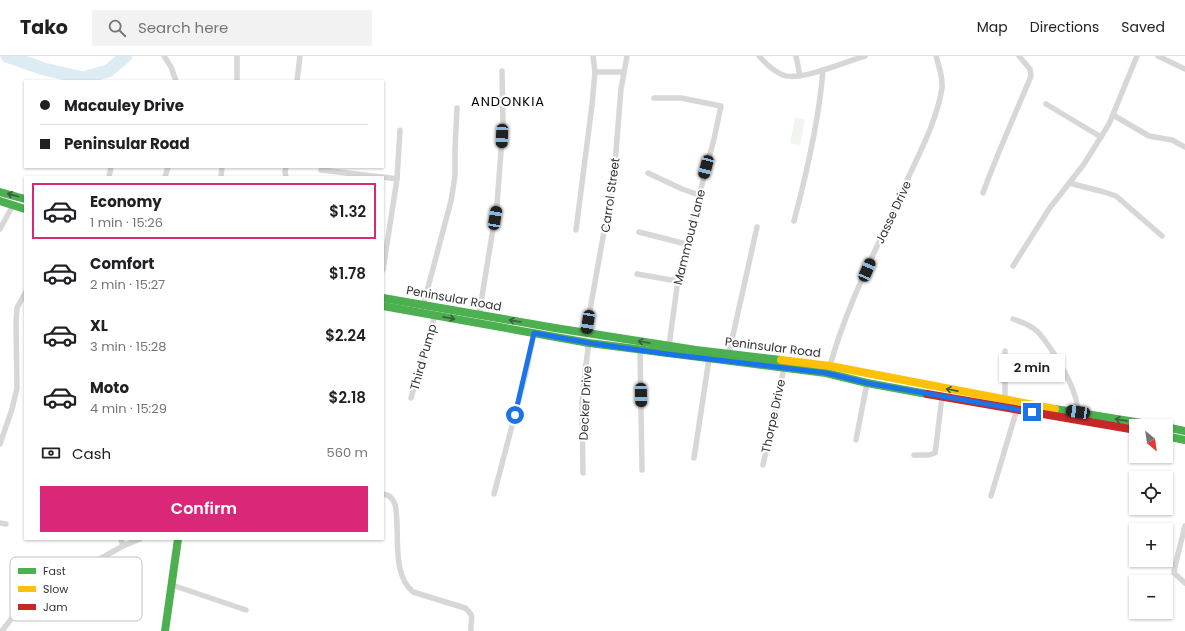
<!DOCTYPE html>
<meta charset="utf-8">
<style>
body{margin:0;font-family:Poppins,sans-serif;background:#f2f2f2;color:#202124;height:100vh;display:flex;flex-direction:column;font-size:15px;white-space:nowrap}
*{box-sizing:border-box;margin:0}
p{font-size:13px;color:#757577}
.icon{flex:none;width:22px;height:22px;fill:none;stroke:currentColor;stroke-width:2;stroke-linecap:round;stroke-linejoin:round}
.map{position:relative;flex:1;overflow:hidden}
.details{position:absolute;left:24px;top:120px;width:360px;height:364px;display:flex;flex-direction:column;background:#fff;border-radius:0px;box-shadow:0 1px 3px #0004}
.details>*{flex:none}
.banner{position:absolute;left:24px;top:24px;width:360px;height:88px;border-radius:0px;box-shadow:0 1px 3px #0004;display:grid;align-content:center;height:88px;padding:0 16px;background:#fff}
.needle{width:26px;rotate:151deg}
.fabs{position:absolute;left:1129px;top:363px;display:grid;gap:8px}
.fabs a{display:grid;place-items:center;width:44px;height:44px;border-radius:0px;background:#fff;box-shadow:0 1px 3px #0004;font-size:20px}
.end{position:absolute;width:18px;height:18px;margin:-9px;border:5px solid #1a73e8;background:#fff;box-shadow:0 0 0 2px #fff}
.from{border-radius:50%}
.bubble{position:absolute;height:28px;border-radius:0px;background:#fff;box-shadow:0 1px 3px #0004;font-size:13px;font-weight:600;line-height:28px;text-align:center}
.car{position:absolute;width:12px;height:24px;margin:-12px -6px;border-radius:5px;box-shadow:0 0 3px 1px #0007;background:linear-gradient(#222 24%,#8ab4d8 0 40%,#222 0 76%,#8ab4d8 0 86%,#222 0)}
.banner b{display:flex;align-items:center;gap:14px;height:38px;font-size:15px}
.banner b+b{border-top:1px solid #e0e0e0}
.banner i{width:10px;height:10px;background:#202124}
ul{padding:7px 0 0;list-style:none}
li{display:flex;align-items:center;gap:12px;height:56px;margin:0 8px 6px;padding:0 8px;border:2px solid transparent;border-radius:0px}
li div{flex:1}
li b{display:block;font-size:15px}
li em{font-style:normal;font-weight:600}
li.current{border-color:#db2777}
li>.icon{width:36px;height:36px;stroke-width:1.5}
.pay{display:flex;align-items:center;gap:10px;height:44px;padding:0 16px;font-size:15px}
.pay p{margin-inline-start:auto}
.primary-button{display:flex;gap:8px;margin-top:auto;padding:8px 16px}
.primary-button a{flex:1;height:46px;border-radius:0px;background:#db2777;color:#fff;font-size:16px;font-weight:600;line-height:46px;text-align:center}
header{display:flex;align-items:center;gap:24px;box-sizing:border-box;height:56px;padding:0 20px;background:#fff;border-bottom:1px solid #e0e0e0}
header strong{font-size:19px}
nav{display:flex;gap:22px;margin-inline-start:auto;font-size:14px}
.search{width:280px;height:36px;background:#f2f2f2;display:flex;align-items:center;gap:10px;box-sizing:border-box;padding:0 14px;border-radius:0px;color:#757577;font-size:15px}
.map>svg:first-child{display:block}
</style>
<header>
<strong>Tako</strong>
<div class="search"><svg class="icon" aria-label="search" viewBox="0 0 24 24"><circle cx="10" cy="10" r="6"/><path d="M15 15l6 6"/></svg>Search here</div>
<nav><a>Map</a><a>Directions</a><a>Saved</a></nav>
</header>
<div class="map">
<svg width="1185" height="575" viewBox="0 0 1185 575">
<rect width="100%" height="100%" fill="#fff"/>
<polygon fill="#f1f5ed" points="795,62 805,63 800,89 790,87"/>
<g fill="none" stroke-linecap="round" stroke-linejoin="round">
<polyline stroke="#ddebf3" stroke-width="13" points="7,0 44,13 83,22 108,15 126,0"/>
<g stroke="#d7d7d7" stroke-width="5.5">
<polyline points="164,0 171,11 176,25"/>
<path d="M759,0C766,8 773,15 783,19C799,26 848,5 865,0"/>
<polyline points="796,0 800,20"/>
<polyline points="1158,0 1185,13"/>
<polyline points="595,16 624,16"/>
<polyline points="237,25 237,0"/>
<polyline points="297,25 300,0"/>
<polyline points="654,42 681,42 721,50 714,83 679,216 669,290"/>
<polyline points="1046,48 1101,81"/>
<polyline points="1113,59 1149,80 1172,84 1185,91"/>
<polyline points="286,111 285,116 286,121"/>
<polyline points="321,114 382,121"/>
<polyline points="648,117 682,133 699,139"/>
<polyline points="109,121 111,111"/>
<polyline points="165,121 168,111"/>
<polyline points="221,121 222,111"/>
<polyline points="383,121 397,123"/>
<polyline points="1069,127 1104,136 1116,140 1162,180"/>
<path d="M983,137C997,98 1015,59 1031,20L1030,13L1019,0"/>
<path d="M794,165C807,116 819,65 823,14"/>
<polyline points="0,173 13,149"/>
<polyline points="576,174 592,49 595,16 593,0"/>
<polyline points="639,176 686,188"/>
<polyline points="1013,210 1049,153 1084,108 1109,68 1137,0"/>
<polyline points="383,214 397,123 400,74"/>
<polyline points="637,218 677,225"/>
<polyline points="423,250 451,145 455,120 455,93 457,52"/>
<polyline points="479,259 497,148 503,69 502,15"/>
<path d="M1013,263C1022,266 1032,270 1038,276C1051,291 1070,322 1075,340C1077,345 1077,351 1078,356"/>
<polyline points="586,276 614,120 621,33 627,0"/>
<polyline points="640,294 642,414"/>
<polyline points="729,297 757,171"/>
<path d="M830,310C848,244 882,183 909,120C922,92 937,63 942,32C943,21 939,11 936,0"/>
<polyline points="411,342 435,259"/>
<polyline points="1005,344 1005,295"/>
<polyline points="856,384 867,327"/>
<polyline points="0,388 12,353 17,332 16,266 17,252 25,237"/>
<polyline points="914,399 929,399 935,397 936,390 942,341"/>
<polyline points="694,402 709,303"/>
<polyline points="763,409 784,312"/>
<polyline points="583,417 582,347 585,315 589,286"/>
<path d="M383,438C390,439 392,442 395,448C401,474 390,517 413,536L465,552C476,561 470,563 471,575"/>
<polyline points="494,438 526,317 534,277"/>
<polyline points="991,440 1017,353"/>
<polyline points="0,467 6,468"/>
<polyline points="1185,470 1175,510 1174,517 1185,527"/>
<polyline points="121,483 123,490"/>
<polyline points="172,529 246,554"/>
<polyline points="2,575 21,550 29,542 123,490 140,483"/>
</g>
<g stroke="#4caf50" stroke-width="8">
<polyline points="0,136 25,143"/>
<polyline points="0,145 25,153"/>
<polyline points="383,242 555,272 696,294 781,304"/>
<polyline points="383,250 589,287 826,317 867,327 927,338"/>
<polyline points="1055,353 1160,370"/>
<polyline points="1166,371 1185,375"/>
<polyline points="1166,380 1185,384"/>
<polyline points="165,575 178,483"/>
</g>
<polyline stroke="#ffc107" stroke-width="8" points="781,304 830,310 1055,353"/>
<polyline stroke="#c62828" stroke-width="8" points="927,338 1136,374"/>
</g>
<defs><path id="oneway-shaft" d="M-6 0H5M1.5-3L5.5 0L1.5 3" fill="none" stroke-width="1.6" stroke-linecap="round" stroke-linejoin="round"/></defs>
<g stroke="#3c5e3d">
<use href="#oneway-shaft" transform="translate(13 139) rotate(-164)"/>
<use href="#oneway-shaft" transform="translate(449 262) rotate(11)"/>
<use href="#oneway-shaft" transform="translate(515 265) rotate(-170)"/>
<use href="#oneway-shaft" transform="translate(644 286) rotate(-171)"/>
<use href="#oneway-shaft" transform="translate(952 334) rotate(-169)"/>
<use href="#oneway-shaft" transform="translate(1121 364) rotate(-170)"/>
</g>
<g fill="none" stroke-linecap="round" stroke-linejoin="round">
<polyline stroke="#1a73e8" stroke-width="5" points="515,359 534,277 589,287 667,298 826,317 867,327 1032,356"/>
</g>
<g text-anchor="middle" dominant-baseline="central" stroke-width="4" stroke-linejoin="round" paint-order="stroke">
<g font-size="12" fill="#333" stroke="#fff">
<text transform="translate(610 139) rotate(-82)">Carrol Street</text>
<text transform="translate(893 156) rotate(-65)">Jasse Drive</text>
<text transform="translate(689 181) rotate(-76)">Mammoud Lane</text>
<text transform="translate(454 242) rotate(10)">Peninsular Road</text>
<text transform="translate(773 291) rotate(7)">Peninsular Road</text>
<text transform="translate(423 301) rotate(-74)">Third Pump</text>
<text transform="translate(585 347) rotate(-87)">Decker Drive</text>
<text transform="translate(773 360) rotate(-78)">Thorpe Drive</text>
</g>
<g font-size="13" letter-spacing="1" fill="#000" stroke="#fff">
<text x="508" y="45">ANDONKIA</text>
</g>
</g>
<rect x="10" y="501" width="132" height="64" rx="6" fill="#fff" stroke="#c2c2c2" stroke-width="1"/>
<rect x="18" y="512" width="18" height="6" fill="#4caf50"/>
<rect x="18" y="530" width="18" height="6" fill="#ffc107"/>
<rect x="18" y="548" width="18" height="6" fill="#c62828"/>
<g font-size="11" fill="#333">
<text x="43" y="519">Fast</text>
<text x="43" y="537">Slow</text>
<text x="43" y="555">Jam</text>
</g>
</svg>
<div class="fabs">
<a><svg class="needle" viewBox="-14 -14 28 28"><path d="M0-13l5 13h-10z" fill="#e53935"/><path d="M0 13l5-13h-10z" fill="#757577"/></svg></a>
<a><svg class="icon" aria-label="locate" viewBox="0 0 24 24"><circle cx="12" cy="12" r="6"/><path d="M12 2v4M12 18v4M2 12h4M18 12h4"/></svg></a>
<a>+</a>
<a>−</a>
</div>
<i class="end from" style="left:515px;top:359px"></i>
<i class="end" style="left:1032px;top:356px"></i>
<div class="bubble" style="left:999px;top:298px;width:66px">2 min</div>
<i class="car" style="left:502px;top:80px;rotate:182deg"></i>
<i class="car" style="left:706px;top:111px;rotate:195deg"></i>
<i class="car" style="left:495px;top:162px;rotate:9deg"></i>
<i class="car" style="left:867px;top:214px;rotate:23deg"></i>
<i class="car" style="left:588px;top:266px;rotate:189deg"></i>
<i class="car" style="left:641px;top:339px;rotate:179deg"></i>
<i class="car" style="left:1078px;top:356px;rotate:278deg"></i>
<div class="banner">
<b><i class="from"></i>Macauley Drive</b>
<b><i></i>Peninsular Road</b>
</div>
<section class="details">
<ul>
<li class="current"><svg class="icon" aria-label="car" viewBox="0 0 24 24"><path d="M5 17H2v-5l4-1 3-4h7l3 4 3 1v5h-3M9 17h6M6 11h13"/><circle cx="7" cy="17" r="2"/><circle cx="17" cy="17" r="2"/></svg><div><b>Economy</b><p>1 min · 15:26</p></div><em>$1.32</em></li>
<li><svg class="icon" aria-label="car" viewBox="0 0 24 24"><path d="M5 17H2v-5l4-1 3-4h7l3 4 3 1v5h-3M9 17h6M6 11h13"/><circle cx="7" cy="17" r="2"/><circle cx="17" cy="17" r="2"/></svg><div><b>Comfort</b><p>2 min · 15:27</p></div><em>$1.78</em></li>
<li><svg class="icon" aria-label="car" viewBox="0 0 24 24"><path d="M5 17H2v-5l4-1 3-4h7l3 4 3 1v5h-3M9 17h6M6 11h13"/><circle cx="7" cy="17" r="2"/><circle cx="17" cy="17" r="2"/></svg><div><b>XL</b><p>3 min · 15:28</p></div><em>$2.24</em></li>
<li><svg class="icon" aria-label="car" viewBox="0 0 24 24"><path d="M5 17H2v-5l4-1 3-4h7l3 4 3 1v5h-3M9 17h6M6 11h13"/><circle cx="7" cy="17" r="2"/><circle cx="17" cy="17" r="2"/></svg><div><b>Moto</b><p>4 min · 15:29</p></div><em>$2.18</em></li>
</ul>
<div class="pay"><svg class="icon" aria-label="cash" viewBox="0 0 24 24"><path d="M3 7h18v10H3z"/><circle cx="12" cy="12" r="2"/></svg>Cash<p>560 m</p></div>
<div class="primary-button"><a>Confirm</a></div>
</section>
</div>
